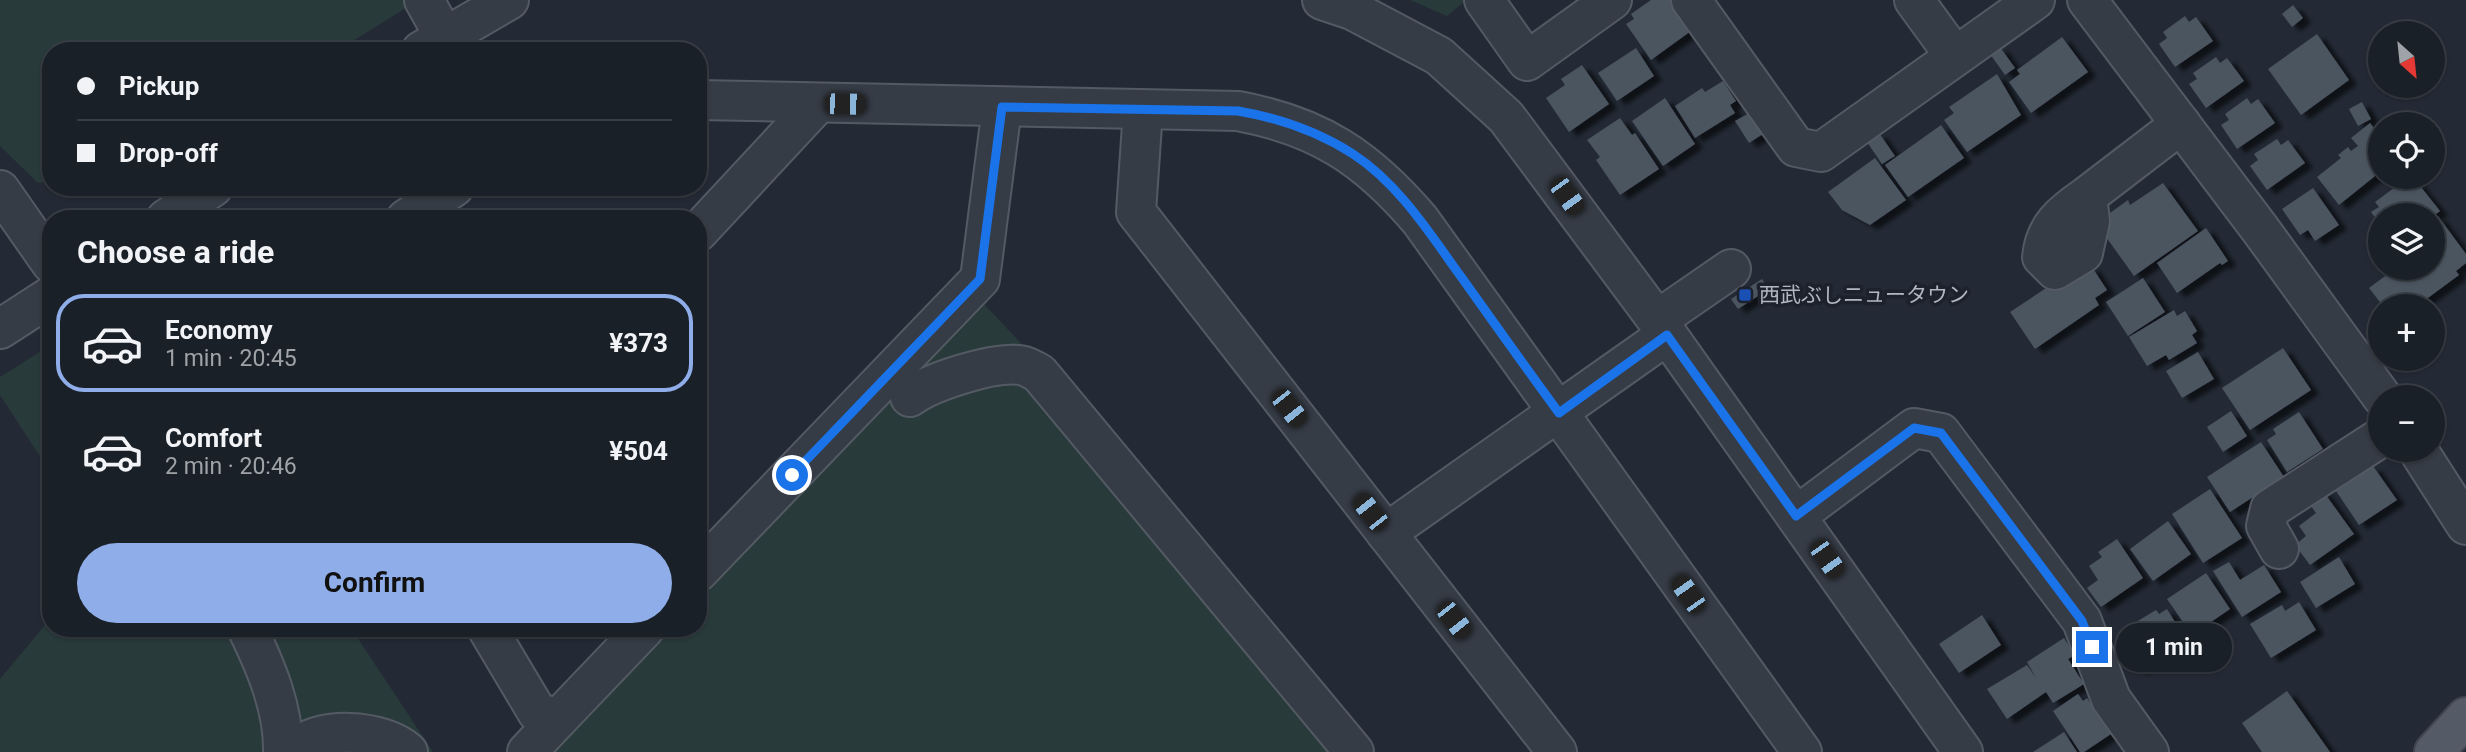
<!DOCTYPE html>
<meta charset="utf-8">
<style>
body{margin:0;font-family:Roboto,"Noto Sans JP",sans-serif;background:#272d34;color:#f1f3f6;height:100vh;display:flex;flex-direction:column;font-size:26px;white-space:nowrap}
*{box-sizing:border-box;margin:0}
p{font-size:23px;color:#9fa3a8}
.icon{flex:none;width:38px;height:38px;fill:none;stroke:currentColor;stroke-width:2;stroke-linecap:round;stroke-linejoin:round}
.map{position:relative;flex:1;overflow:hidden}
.drawer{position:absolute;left:42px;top:210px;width:665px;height:427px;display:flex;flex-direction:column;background:#1a2028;border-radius:28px;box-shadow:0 2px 5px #0004,0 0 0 2px #383e45}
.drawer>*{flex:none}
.top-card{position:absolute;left:42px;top:42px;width:665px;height:154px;border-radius:28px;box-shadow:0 2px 5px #0004,0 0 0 2px #383e45;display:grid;align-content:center;height:154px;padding:0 35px;background:#1a2028}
.needle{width:46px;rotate:153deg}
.buttons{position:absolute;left:2368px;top:21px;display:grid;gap:14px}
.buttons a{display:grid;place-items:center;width:77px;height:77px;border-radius:50%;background:#1a2028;box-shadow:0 2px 5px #0004,0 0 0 2px #383e45;font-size:35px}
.end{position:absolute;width:32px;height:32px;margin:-16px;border:9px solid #1a73e8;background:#fff;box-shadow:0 0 0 4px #fff}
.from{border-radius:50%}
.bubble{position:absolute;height:49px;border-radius:24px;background:#1a2028;box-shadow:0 2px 5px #0004,0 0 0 2px #383e45;font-size:23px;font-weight:700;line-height:49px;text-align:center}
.car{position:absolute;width:21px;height:42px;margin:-21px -10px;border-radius:9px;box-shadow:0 0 5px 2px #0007;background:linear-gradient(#222 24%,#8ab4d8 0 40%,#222 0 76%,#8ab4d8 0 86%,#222 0)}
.top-card b{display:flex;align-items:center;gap:24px;height:66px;font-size:26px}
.top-card b+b{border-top:2px solid #383e45}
.top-card i{width:18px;height:18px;background:#f1f3f6}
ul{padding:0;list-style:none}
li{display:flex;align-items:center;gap:21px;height:98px;margin:0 14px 10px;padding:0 21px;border:4px solid transparent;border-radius:28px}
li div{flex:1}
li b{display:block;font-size:26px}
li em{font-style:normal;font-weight:700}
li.selected{border-color:#8faee9}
li>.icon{width:63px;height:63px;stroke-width:1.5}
h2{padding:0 35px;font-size:32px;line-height:84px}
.action{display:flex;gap:14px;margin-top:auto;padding:14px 35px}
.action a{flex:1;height:80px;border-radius:42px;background:#8faee9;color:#111;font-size:28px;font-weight:700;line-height:80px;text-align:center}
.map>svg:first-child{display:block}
</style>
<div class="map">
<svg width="2466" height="752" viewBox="0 0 2466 752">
<defs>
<filter id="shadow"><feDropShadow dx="8" dy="4.5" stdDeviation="2" flood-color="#0009"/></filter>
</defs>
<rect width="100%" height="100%" fill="#232a35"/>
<g fill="#293a3a">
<polygon points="0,0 415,0 415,2 337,51 51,51 51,181 38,183 0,146"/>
<polygon points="1410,0 1465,0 1465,1 1447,16"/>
<polygon points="983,303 1049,373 1362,752 549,752 669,628 698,628 698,598"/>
<polygon points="51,345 51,473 0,395 0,377"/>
<polygon points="51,618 51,628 351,628 433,752 0,752 0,679"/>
</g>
<g fill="#4c5461" filter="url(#shadow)">
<polygon points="1651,0 1670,0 1691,31 1651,60 1626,24 1634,19 1631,14"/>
<polygon points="2293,5 2303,18 2292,27 2282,14"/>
<polygon points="2185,16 2189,22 2196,17 2213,41 2175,67 2159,44 2167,38 2163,32"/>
<polygon points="2317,34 2349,80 2301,115 2268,69"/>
<polygon points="2062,37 2088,72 2031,113 2009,82 2020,74 2017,70"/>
<polygon points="2000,47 2015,68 2005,75 1990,54"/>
<polygon points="1636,48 1654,76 1617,101 1598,73"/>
<polygon points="2216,57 2220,63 2227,58 2244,81 2206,108 2189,84 2197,79 2193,73"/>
<polygon points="1582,65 1609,104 1569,132 1546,98 1565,85 1561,79"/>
<polygon points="1997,74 2021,115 1967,152 1944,120 1954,113 1949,107"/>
<polygon points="1723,81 1736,101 1730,105 1735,113 1695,138 1675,106 1702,88 1705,92"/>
<polygon points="1665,98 1695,144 1663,166 1632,121"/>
<polygon points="2247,98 2251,104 2258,99 2275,123 2237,149 2221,125 2229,120 2225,114"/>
<polygon points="2362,102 2371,119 2358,126 2349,109"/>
<polygon points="1753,111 1766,132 1749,143 1735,121"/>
<polygon points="1620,118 1632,135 1635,133 1659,169 1620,195 1596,160 1600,157 1587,140"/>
<polygon points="2370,123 2380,136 2380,172 2339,205 2317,177 2341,158 2338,155 2348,147 2351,151 2358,146 2351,138"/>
<polygon points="1941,125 1964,158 1908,197 1885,165"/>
<polygon points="1879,133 1895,156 1882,164 1867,142"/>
<polygon points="2277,139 2281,145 2288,140 2305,163 2267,190 2250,166 2258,160 2254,154"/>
<polygon points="1875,158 1906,200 1870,225 1842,210 1828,192"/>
<polygon points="2417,182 2440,211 2432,217 2380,215 2380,224 2371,212 2379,207 2375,202 2398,185 2403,191"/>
<polygon points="2163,183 2198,231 2134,276 2096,223 2128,200 2130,205"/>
<polygon points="2313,188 2339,225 2315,241 2308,230 2300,235 2282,209"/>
<polygon points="2438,216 2466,254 2466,263 2456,271 2459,275 2417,306 2383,306 2369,288 2396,268 2432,268 2432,220"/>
<polygon points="2206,228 2228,261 2222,265 2220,263 2177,293 2157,263"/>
<polygon points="2092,267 2107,290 2095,298 2099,305 2035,349 2010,312 2072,271"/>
<polygon points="2143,278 2165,312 2128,336 2106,302"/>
<polygon points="1762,279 1769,289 1738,309 1731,299"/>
<polygon points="2174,310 2177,316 2185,311 2197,331 2192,335 2197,343 2169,360 2166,355 2147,366 2129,337"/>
<polygon points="2283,348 2311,390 2250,430 2222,388"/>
<polygon points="2198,352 2214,379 2182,398 2166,371"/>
<polygon points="2231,411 2247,436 2223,452 2207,427"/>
<polygon points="2299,412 2323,449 2287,472 2267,440 2276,434 2273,429"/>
<polygon points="2261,442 2284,477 2230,512 2207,477"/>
<polygon points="2373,466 2397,500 2359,525 2336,491"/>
<polygon points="2210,489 2242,538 2203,563 2172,514"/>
<polygon points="2323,491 2354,534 2310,565 2295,545 2306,536 2299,526 2316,513 2308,502"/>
<polygon points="2168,521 2191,554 2153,581 2130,549"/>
<polygon points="2117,539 2143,578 2101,607 2087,588 2098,580 2089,566 2102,557 2098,552"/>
<polygon points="2339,557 2355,584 2316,608 2300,582"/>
<polygon points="2229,562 2240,580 2264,565 2281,592 2242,617 2213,571"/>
<polygon points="2206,573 2230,609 2192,635 2167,599"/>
<polygon points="2299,602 2316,630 2271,658 2250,624 2282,605 2285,611"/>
<polygon points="2167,609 2186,640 2138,670 2120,636 2128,631 2126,628 2156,610 2159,614"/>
<polygon points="1982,615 2001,645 1959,673 1939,644"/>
<polygon points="2064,638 2075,655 2068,659 2084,684 2053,703 2046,692 2007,719 1987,689 2027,665 2036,678 2027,662"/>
<polygon points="2287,691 2330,752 2262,752 2242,723"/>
<polygon points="2078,694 2083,701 2087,698 2111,734 2084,752 2080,752 2053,711"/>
<polygon points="2064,732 2077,752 2033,752"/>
</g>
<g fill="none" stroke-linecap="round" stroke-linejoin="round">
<defs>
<g id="minor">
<polyline points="424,0 444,36"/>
<polyline points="1322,0 1352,10 1439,56 1506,117 1657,320 1963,752"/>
<polyline points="1484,0 1527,61 1612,0"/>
<polyline points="1691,0 1796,147 1821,152 2035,0"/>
<polyline points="1914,0 1954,55"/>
<polyline points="2087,0 2260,229 2382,397"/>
<polyline points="421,51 509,0"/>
<path d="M698,100L1238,111C1319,126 1367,158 1420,220L1802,752"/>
<polyline points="1143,110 1136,212 1557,752"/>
<polyline points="0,190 51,263"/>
<path d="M2087,196C2062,213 2045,227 2042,257L2055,270L2083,253L2090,221L2087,196L2181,124"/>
<polyline points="166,219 213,187"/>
<polyline points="406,219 454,187"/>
<polyline points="698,232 818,103"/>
<polyline points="1657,320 1731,269"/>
<polyline points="0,329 51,296"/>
<path d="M910,397C932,381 993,362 1019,365C1026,365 1032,370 1039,373L1354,752"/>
<polyline points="2418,450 2466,525"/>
<polyline points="1796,516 1914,428 1941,433 2082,621 2111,699 2149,752"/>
<polyline points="1386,533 1667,335"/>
<polyline points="2279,549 2266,526 2270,509 2380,438"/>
<polyline points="698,572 980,279 1002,107"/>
<path d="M247,628C266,667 284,709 283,752"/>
<polyline points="487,628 537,712 558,719 645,628"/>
<path d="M291,752C317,724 382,729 408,752"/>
<polyline points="527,752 558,719"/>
</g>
<polyline id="major" points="2434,752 2466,717"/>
</defs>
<use href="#minor" stroke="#545a64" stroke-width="42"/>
<use href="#major" stroke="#40454f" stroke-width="42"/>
<use href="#minor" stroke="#363c46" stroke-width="38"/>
<use href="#major" stroke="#555b66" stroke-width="38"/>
</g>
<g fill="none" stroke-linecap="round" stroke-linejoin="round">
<path stroke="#1a73e8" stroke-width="9" d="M792,475L980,279L1002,107L1238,111C1279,118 1317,131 1353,154C1399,184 1430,234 1462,278C1494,323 1526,368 1559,413L1667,335L1796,516L1914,428L1941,433L2082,621L2092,647"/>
</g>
<rect fill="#1a4fb4" stroke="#1c212b" stroke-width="2.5" x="1738" y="288" width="14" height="14" rx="3.5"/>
<g text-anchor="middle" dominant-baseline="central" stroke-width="7" stroke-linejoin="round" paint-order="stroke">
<g font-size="21" fill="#b1b7c2" stroke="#1c212b" text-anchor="start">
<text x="1759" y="295">西武ぶしニュータウン</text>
</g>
</g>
</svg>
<div class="buttons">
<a><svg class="needle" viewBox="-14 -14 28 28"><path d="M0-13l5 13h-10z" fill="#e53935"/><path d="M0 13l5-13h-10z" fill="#9fa3a8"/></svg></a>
<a><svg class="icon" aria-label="locate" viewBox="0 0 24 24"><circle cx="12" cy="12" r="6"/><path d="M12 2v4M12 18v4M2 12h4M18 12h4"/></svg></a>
<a><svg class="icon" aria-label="layers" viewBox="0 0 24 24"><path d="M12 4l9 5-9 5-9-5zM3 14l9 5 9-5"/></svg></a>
<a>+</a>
<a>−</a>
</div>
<i class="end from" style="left:792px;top:475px"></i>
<i class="end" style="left:2092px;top:647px"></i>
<div class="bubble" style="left:2116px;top:623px;width:116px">1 min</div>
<i class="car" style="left:845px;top:104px;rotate:91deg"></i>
<i class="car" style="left:1567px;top:196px;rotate:144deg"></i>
<i class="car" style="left:1289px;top:408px;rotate:142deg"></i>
<i class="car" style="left:1370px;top:512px;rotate:322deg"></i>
<i class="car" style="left:1827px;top:559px;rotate:145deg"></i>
<i class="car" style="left:1688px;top:594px;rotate:325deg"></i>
<i class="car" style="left:1454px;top:620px;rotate:142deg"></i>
<div class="top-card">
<b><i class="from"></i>Pickup</b>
<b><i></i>Drop-off</b>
</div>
<section class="drawer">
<h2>Choose a ride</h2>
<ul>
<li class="selected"><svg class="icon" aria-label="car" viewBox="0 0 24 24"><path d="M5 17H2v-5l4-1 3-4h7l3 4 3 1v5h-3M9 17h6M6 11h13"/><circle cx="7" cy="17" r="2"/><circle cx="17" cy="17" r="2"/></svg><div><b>Economy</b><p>1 min · 20:45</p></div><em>¥373</em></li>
<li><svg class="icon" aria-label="car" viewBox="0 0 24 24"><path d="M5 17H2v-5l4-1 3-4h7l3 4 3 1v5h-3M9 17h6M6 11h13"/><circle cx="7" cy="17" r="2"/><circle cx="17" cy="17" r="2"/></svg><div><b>Comfort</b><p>2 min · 20:46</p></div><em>¥504</em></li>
</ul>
<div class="action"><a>Confirm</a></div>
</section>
</div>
